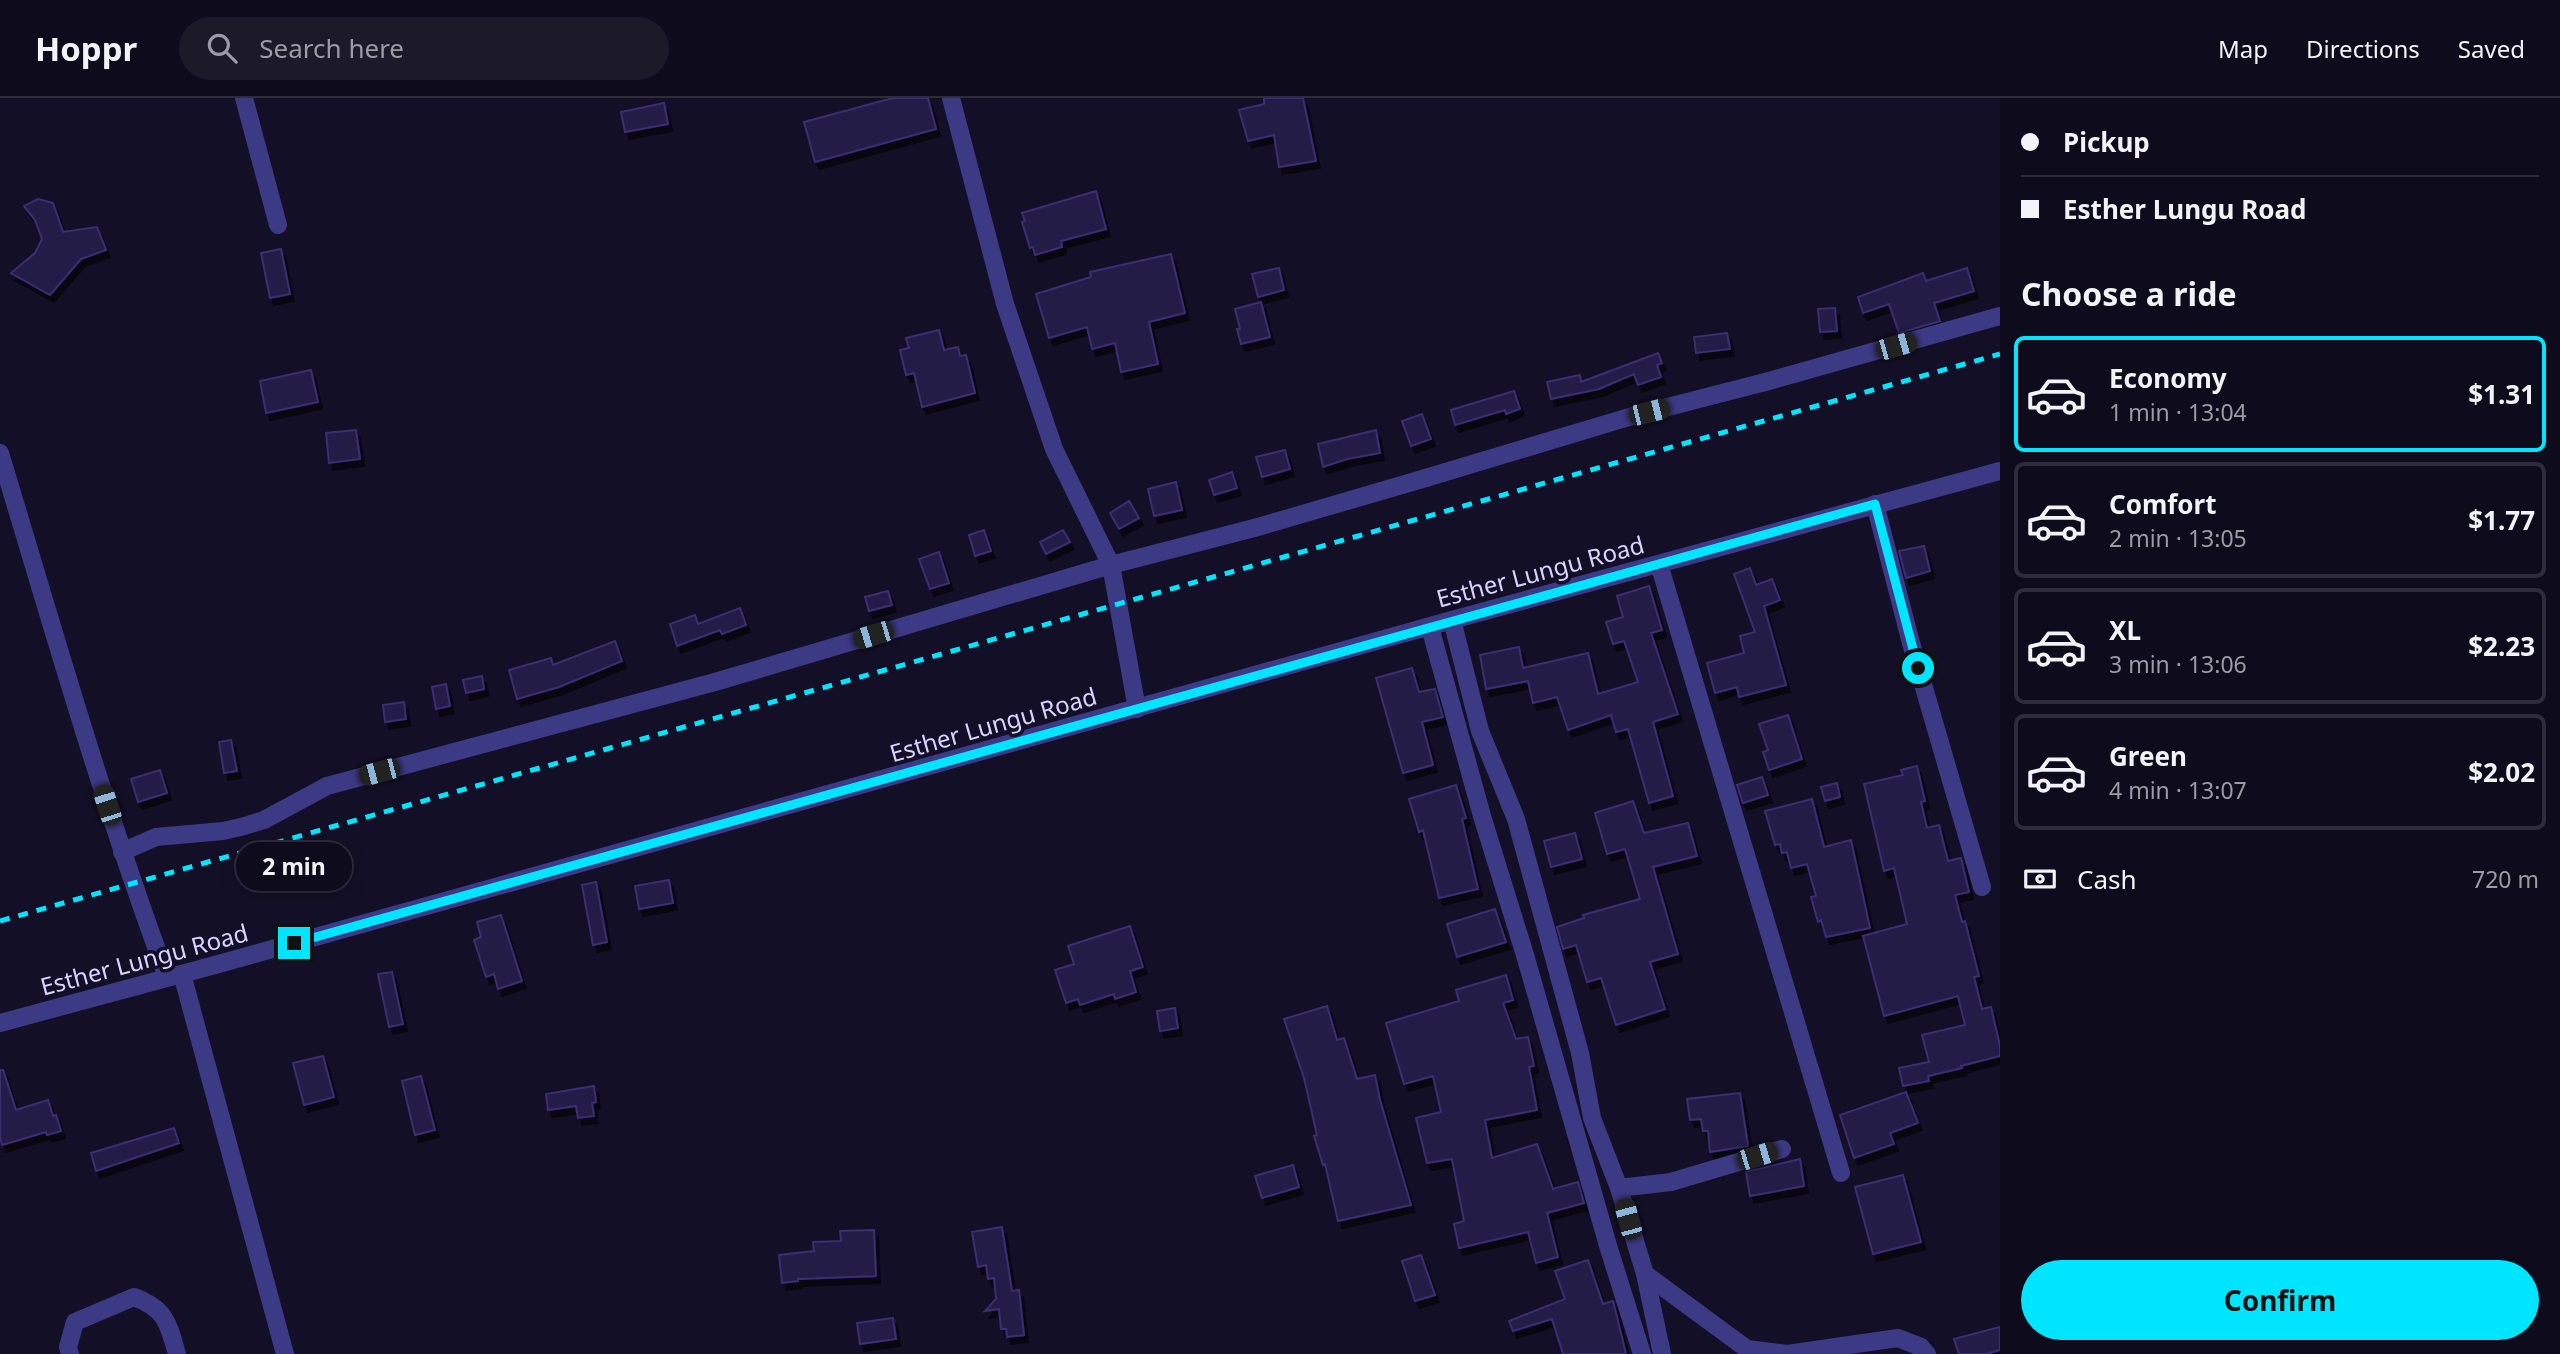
<!DOCTYPE html>
<meta charset="utf-8">
<style>
body{margin:0;font-family:"Noto Sans",sans-serif;background:#1c1929;color:#f1f3f6;height:100vh;display:flex;flex-direction:column;font-size:26px;white-space:nowrap}
*{box-sizing:border-box;margin:0}
p{font-size:23px;color:#9b9ba3}
.icon{flex:none;width:38px;height:38px;fill:none;stroke:currentColor;stroke-width:2;stroke-linecap:round;stroke-linejoin:round}
.map{position:relative;flex:1;overflow:hidden}
.details{display:flex;flex-direction:column;background:#0e0b1c;width:560px}
.details>*{flex:none}
.hud{display:grid;align-content:center;height:154px;padding:0 21px;background:#0e0b1c}
.end{position:absolute;width:32px;height:32px;margin:-16px;border:9px solid #00e5ff;background:#111;box-shadow:0 0 0 4px #111}
.from{border-radius:50%}
.bubble{position:absolute;height:49px;border-radius:24px;background:#0e0b1c;box-shadow:0 4px 18px #0003,0 0 0 2px #2e2b3b;font-size:23px;font-weight:700;line-height:49px;text-align:center}
.car{position:absolute;width:21px;height:42px;margin:-21px -10px;border-radius:9px;box-shadow:0 0 5px 2px #0007;background:linear-gradient(#222 24%,#8ab4d8 0 40%,#222 0 76%,#8ab4d8 0 86%,#222 0)}
.hud b{display:flex;align-items:center;gap:24px;height:66px;font-size:26px}
.hud b+b{border-top:2px solid #2e2b3b}
.hud i{width:18px;height:18px;background:#f1f3f6}
ul{padding:0;list-style:none}
li{display:flex;align-items:center;gap:21px;height:116px;margin:0 14px 10px;padding:0 7px;border:4px solid #2e2b3b;border-radius:10px}
li div{flex:1}
li b{display:block;font-size:26px}
li em{font-style:normal;font-weight:700}
li.selected{border-color:#00e5ff}
li>.icon{width:63px;height:63px;stroke-width:1.5}
h2{padding:0 21px;font-size:32px;line-height:84px}
.pay{display:flex;align-items:center;gap:18px;height:77px;padding:0 21px;font-size:26px}
.pay p{margin-inline-start:auto}
.primary-button{display:flex;gap:14px;margin-top:auto;padding:14px 21px}
.primary-button a{flex:1;height:80px;border-radius:42px;background:#00e5ff;color:#111;font-size:28px;font-weight:700;line-height:80px;text-align:center}
header{display:flex;align-items:center;gap:42px;box-sizing:border-box;height:98px;padding:0 35px;background:#0e0b1c;border-bottom:2px solid #2e2b3b}
header strong{font-size:33px}
nav{display:flex;gap:38px;margin-inline-start:auto;font-size:24px}
.search{width:490px;height:63px;background:#1c1929;display:flex;align-items:center;gap:18px;box-sizing:border-box;padding:0 24px;border-radius:38px;color:#9b9ba3;font-size:26px}
main{display:flex;flex:1;min-height:0}
.map>svg:first-child{display:block}
</style>
<header>
<strong>Hoppr</strong>
<div class="search"><svg class="icon" aria-label="search" viewBox="0 0 24 24"><circle cx="10" cy="10" r="6"/><path d="M15 15l6 6"/></svg>Search here</div>
<nav><a>Map</a><a>Directions</a><a>Saved</a></nav>
</header>
<main>
<div class="map">
<svg width="2000" height="1256" viewBox="0 0 2000 1256">
<defs>
<filter id="shadow"><feDropShadow dx="4" dy="7" stdDeviation="0" flood-color="#0009"/></filter>
</defs>
<rect width="100%" height="100%" fill="#130f26"/>
<g fill="#241b47" stroke="#3b2d73" stroke-width="2" filter="url(#shadow)">
<polygon points="893,0 928,0 936,31 815,64 804,24"/>
<polygon points="1264,0 1303,0 1316,63 1279,69 1274,37 1248,43 1239,12 1264,6"/>
<polygon points="664,5 668,26 625,34 621,14"/>
<polygon points="1096,93 1106,131 1061,143 1062,149 1035,157 1033,149 1030,150 1022,124 1025,123 1022,115"/>
<polygon points="38,101 53,105 63,134 97,129 106,152 81,161 50,197 11,175 35,155 42,141 35,122 24,108"/>
<polygon points="281,151 290,196 270,200 261,155"/>
<polygon points="1171,156 1185,215 1149,224 1158,266 1121,274 1115,245 1092,251 1087,229 1049,240 1036,196 1091,179 1090,174"/>
<polygon points="1279,170 1284,192 1258,199 1252,176"/>
<polygon points="1967,170 1974,193 1934,205 1940,223 1899,235 1889,206 1863,215 1858,199 1923,175 1926,183"/>
<polygon points="1261,204 1270,239 1241,246 1237,231 1240,231 1235,211"/>
<polygon points="1835,210 1837,233 1820,234 1818,211"/>
<polygon points="939,232 944,252 958,249 960,258 966,257 975,295 922,309 914,275 906,277 900,252 909,250 906,240"/>
<polygon points="1727,235 1730,251 1696,255 1694,239"/>
<polygon points="1658,255 1662,265 1657,267 1661,279 1638,287 1634,276 1599,291 1551,301 1547,284 1580,277 1581,284"/>
<polygon points="311,272 318,304 266,315 260,283"/>
<polygon points="1514,293 1520,311 1506,316 1505,312 1455,327 1451,312"/>
<polygon points="1422,316 1431,341 1411,348 1402,323"/>
<polygon points="356,332 360,361 329,365 326,335"/>
<polygon points="1376,332 1380,355 1347,361 1323,369 1318,346"/>
<polygon points="1285,352 1290,371 1262,379 1256,359"/>
<polygon points="1232,374 1237,390 1214,397 1209,382"/>
<polygon points="1176,384 1182,412 1154,418 1148,391"/>
<polygon points="1129,403 1139,420 1119,431 1110,415"/>
<polygon points="984,432 991,453 975,458 969,437"/>
<polygon points="1063,432 1070,444 1046,456 1040,444"/>
<polygon points="1924,448 1930,473 1906,480 1899,453"/>
<polygon points="939,454 949,485 930,491 919,461"/>
<polygon points="1750,470 1756,487 1772,481 1780,502 1764,508 1786,587 1739,599 1737,589 1715,595 1707,565 1744,555 1740,538 1755,534 1734,476"/>
<polygon points="1649,488 1662,532 1651,535 1678,616 1653,624 1673,698 1649,705 1628,631 1616,634 1611,617 1568,632 1557,599 1533,605 1528,583 1486,591 1480,557 1519,549 1523,570 1588,555 1598,596 1638,584 1624,543 1613,546 1606,524 1623,519 1617,498"/>
<polygon points="888,493 892,507 869,513 865,499"/>
<polygon points="740,510 746,527 722,536 720,532 677,548 670,526 695,517 698,526"/>
<polygon points="615,543 622,563 559,589 517,601 509,572 551,560 553,567"/>
<polygon points="1412,570 1419,594 1435,591 1443,619 1422,624 1433,667 1403,675 1376,580"/>
<polygon points="482,578 484,591 466,595 463,582"/>
<polygon points="446,586 450,608 436,611 432,589"/>
<polygon points="404,604 406,621 385,624 383,607"/>
<polygon points="1788,617 1802,661 1769,672 1763,654 1768,652 1759,626"/>
<polygon points="231,642 237,673 224,675 219,644"/>
<polygon points="1917,668 1925,703 1921,704 1927,730 1939,727 1948,763 1961,760 1969,794 1955,797 1962,824 1965,823 1979,878 1974,879 1982,911 1991,909 2000,948 2000,958 1961,968 1962,970 1928,978 1929,983 1903,988 1899,970 1929,964 1922,937 1965,927 1958,898 1884,918 1863,838 1907,826 1894,770 1884,773 1864,686 1903,677 1901,672"/>
<polygon points="160,672 167,695 138,704 131,681"/>
<polygon points="1762,679 1768,697 1743,705 1737,687"/>
<polygon points="1837,685 1840,699 1825,703 1821,689"/>
<polygon points="1456,687 1466,720 1462,721 1478,791 1439,800 1423,732 1419,734 1409,701"/>
<polygon points="1812,701 1824,749 1851,742 1870,830 1826,839 1821,822 1818,824 1811,799 1816,798 1807,766 1791,770 1787,754 1782,755 1780,746 1775,747 1765,713"/>
<polygon points="1633,703 1644,735 1688,725 1697,758 1653,769 1678,856 1650,864 1665,911 1616,927 1601,880 1587,884 1576,847 1563,851 1557,829 1584,820 1583,817 1640,801 1625,751 1607,756 1595,715"/>
<polygon points="1575,735 1582,761 1551,769 1544,743"/>
<polygon points="669,782 673,805 639,811 635,788"/>
<polygon points="596,784 607,844 593,847 582,787"/>
<polygon points="1495,811 1506,844 1457,859 1447,826"/>
<polygon points="501,817 522,883 498,891 494,876 486,879 474,842 481,839 477,824"/>
<polygon points="1130,828 1143,869 1130,873 1136,894 1115,901 1114,896 1080,907 1078,901 1066,905 1055,872 1074,866 1068,848"/>
<polygon points="392,874 403,926 389,929 378,876"/>
<polygon points="1506,877 1513,902 1503,905 1516,941 1528,939 1534,968 1529,969 1537,1012 1485,1022 1492,1060 1537,1046 1553,1091 1578,1084 1584,1105 1547,1115 1558,1159 1536,1165 1528,1134 1459,1150 1454,1126 1464,1123 1452,1061 1427,1065 1416,1020 1441,1014 1433,978 1404,986 1386,925 1459,903 1456,892"/>
<polygon points="1327,908 1337,942 1344,940 1357,981 1375,977 1380,1002 1411,1107 1338,1123 1325,1066 1323,1067 1314,1038 1317,1037 1304,980 1284,921"/>
<polygon points="1175,910 1178,930 1160,933 1157,913"/>
<polygon points="323,958 334,999 304,1007 293,965"/>
<polygon points="0,972 3,972 16,1012 48,1002 53,1018 56,1017 61,1033 47,1037 46,1034 2,1047 0,1039"/>
<polygon points="421,978 435,1032 415,1037 402,983"/>
<polygon points="594,988 596,1004 592,1005 594,1018 578,1020 576,1008 548,1012 546,996"/>
<polygon points="1906,994 1918,1025 1890,1035 1894,1046 1854,1060 1840,1017"/>
<polygon points="1740,995 1748,1048 1710,1054 1708,1033 1703,1033 1701,1021 1690,1022 1687,1001"/>
<polygon points="174,1030 179,1045 96,1073 91,1055"/>
<polygon points="1800,1061 1804,1088 1750,1098 1746,1074"/>
<polygon points="1293,1067 1299,1089 1262,1100 1255,1078"/>
<polygon points="1903,1077 1921,1144 1873,1156 1855,1089"/>
<polygon points="1002,1129 1012,1193 1019,1192 1024,1237 1007,1239 1006,1231 1001,1231 999,1211 985,1213 996,1201 994,1180 988,1181 986,1167 978,1169 972,1134"/>
<polygon points="874,1132 876,1178 798,1181 798,1183 782,1185 779,1157 814,1153 813,1144 841,1143 840,1133"/>
<polygon points="1421,1157 1435,1197 1415,1203 1402,1163"/>
<polygon points="1588,1162 1603,1206 1613,1203 1626,1256 1563,1256 1552,1221 1513,1233 1509,1223 1565,1201 1555,1173"/>
<polygon points="893,1220 896,1241 860,1246 857,1225"/>
<polygon points="2000,1229 2000,1252 1986,1256 1959,1256 1954,1241"/>
</g>
<g fill="none" stroke-linecap="round" stroke-linejoin="round">
<g stroke="#3d3a85" stroke-width="18">
<polyline points="244,0 278,127"/>
<polyline points="951,0 1005,206 1054,351 1111,467 1137,611"/>
<path d="M0,355C53,530 103,707 167,879"/>
<polyline points="1875,406 1911,545 1982,789"/>
<polyline points="1659,466 1841,1075"/>
<polyline points="1452,522 1480,633 1516,721 1580,955 1592,1020 1619,1090 1645,1176 1662,1256"/>
<polyline points="1430,529 1482,718 1525,857 1609,1151 1642,1256"/>
<polyline points="122,754 156,739 223,733 241,729 264,722 327,688 715,584 1111,467 1258,429 1419,382 1629,319 1769,283 2000,218"/>
<polyline points="1619,1090 1671,1084 1782,1051"/>
<polyline points="1645,1176 1747,1251 1787,1256 1898,1240 1921,1249 1927,1256"/>
<path d="M70,1256L68,1249L75,1224L134,1199C166,1211 168,1225 177,1256"/>
</g>
<g stroke="#3d3a85" stroke-width="18">
<polyline points="182,876 285,1256"/>
<polyline points="0,925 215,867 1452,522 2000,373"/>
</g>
<polyline stroke="#00e5ff" stroke-width="5" stroke-dasharray="10 9" stroke-linecap="butt" points="0,823 2000,256"/>
</g>
<g fill="none" stroke-linecap="round" stroke-linejoin="round">
<polyline stroke="#00e5ff" stroke-width="9" points="294,845 1875,406 1918,570"/>
</g>
<g text-anchor="middle" dominant-baseline="central" stroke-width="7" stroke-linejoin="round" paint-order="stroke">
<g font-size="24" fill="#d9d4ff" stroke="#130f26">
<text transform="translate(1540 473) rotate(-15)">Esther Lungu Road</text>
<text transform="translate(993 626) rotate(-16)">Esther Lungu Road</text>
<text transform="translate(144 861) rotate(-15)">Esther Lungu Road</text>
</g>
</g>
</svg>
<i class="end from" style="left:1918px;top:570px"></i>
<i class="end" style="left:294px;top:845px"></i>
<div class="bubble" style="left:236px;top:744px;width:116px">2 min</div>
<i class="car" style="left:1896px;top:248px;rotate:74deg"></i>
<i class="car" style="left:1649px;top:314px;rotate:76deg"></i>
<i class="car" style="left:873px;top:537px;rotate:253deg"></i>
<i class="car" style="left:379px;top:674px;rotate:255deg"></i>
<i class="car" style="left:107px;top:707px;rotate:342deg"></i>
<i class="car" style="left:1757px;top:1058px;rotate:73deg"></i>
<i class="car" style="left:1628px;top:1121px;rotate:345deg"></i>
</div>
<section class="details">
<div class="hud">
<b><i class="from"></i>Pickup</b>
<b><i></i>Esther Lungu Road</b>
</div>
<h2>Choose a ride</h2>
<ul>
<li class="selected"><svg class="icon" aria-label="car" viewBox="0 0 24 24"><path d="M5 17H2v-5l4-1 3-4h7l3 4 3 1v5h-3M9 17h6M6 11h13"/><circle cx="7" cy="17" r="2"/><circle cx="17" cy="17" r="2"/></svg><div><b>Economy</b><p>1 min · 13:04</p></div><em>$1.31</em></li>
<li><svg class="icon" aria-label="car" viewBox="0 0 24 24"><path d="M5 17H2v-5l4-1 3-4h7l3 4 3 1v5h-3M9 17h6M6 11h13"/><circle cx="7" cy="17" r="2"/><circle cx="17" cy="17" r="2"/></svg><div><b>Comfort</b><p>2 min · 13:05</p></div><em>$1.77</em></li>
<li><svg class="icon" aria-label="car" viewBox="0 0 24 24"><path d="M5 17H2v-5l4-1 3-4h7l3 4 3 1v5h-3M9 17h6M6 11h13"/><circle cx="7" cy="17" r="2"/><circle cx="17" cy="17" r="2"/></svg><div><b>XL</b><p>3 min · 13:06</p></div><em>$2.23</em></li>
<li><svg class="icon" aria-label="car" viewBox="0 0 24 24"><path d="M5 17H2v-5l4-1 3-4h7l3 4 3 1v5h-3M9 17h6M6 11h13"/><circle cx="7" cy="17" r="2"/><circle cx="17" cy="17" r="2"/></svg><div><b>Green</b><p>4 min · 13:07</p></div><em>$2.02</em></li>
</ul>
<div class="pay"><svg class="icon" aria-label="cash" viewBox="0 0 24 24"><path d="M3 7h18v10H3z"/><circle cx="12" cy="12" r="2"/></svg>Cash<p>720 m</p></div>
<div class="primary-button"><a>Confirm</a></div>
</section>
</main>
